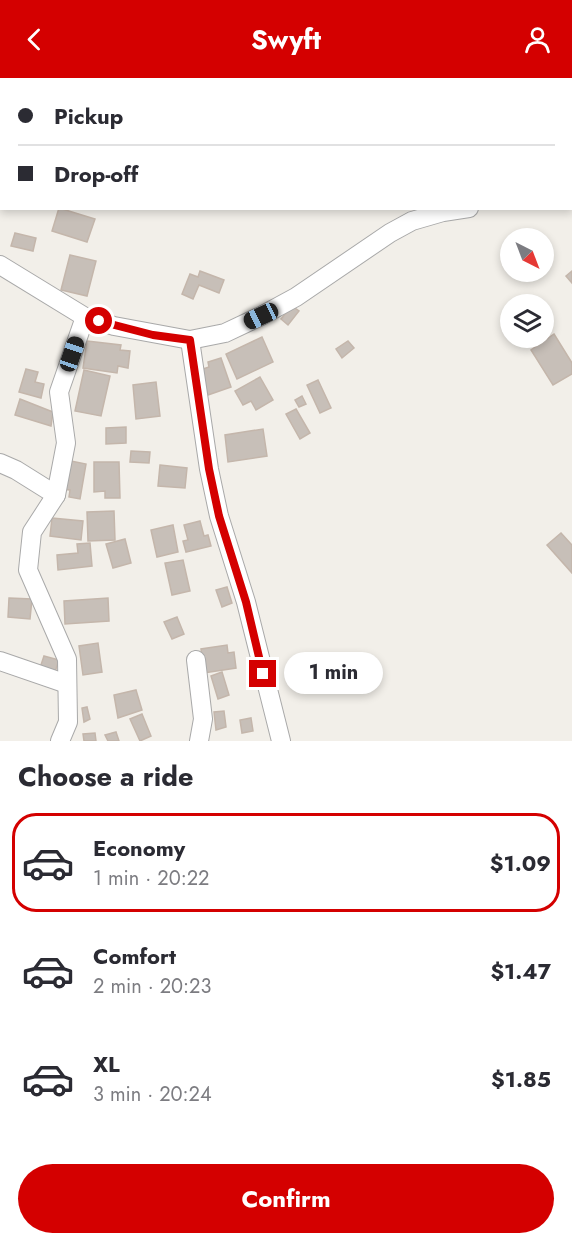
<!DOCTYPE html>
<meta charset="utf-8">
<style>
body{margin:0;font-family:Jost,sans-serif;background:#f7f7f7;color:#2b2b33;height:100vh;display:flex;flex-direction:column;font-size:22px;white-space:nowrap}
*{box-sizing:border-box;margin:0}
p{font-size:20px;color:#7c7c81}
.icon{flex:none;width:33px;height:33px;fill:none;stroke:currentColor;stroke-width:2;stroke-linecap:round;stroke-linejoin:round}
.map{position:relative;height:663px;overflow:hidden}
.details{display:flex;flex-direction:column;background:#fff;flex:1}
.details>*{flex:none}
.top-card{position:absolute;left:0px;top:0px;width:573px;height:132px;box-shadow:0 3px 9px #0003;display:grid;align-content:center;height:132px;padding:0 18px;background:#fff}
.needle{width:39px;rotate:138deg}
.controls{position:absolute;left:500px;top:150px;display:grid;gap:12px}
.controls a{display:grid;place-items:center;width:54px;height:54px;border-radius:50%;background:#fff;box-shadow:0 3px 9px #0003;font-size:30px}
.end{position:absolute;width:27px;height:27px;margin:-14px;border:8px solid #d40000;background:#fff;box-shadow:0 0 0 3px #fff}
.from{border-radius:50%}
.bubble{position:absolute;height:42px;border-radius:21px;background:#fff;box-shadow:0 3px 9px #0003;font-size:20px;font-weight:700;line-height:42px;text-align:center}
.car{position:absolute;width:18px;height:36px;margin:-18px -9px;border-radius:8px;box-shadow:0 0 4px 2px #0007;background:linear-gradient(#222 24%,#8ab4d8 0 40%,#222 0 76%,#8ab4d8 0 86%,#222 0)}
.top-card b{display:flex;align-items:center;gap:21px;height:57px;font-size:22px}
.top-card b+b{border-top:2px solid #e1e1e2}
.top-card i{width:15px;height:15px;background:#2b2b33}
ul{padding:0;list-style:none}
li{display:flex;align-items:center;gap:18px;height:99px;margin:0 12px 9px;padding:0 6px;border:3px solid transparent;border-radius:24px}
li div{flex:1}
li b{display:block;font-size:22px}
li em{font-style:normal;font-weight:700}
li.current{border-color:#d40000}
li>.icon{width:54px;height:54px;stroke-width:1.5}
h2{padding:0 18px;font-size:27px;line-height:72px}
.action{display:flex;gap:12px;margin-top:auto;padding:12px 18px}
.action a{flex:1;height:69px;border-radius:36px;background:#d40000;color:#fff;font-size:24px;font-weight:700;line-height:69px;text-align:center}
header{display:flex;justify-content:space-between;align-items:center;height:78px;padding:0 18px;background:#d40000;color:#fff;font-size:27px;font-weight:700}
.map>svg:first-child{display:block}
</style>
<header><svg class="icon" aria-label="back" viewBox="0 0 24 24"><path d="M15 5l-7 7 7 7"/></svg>Swyft<svg class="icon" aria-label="person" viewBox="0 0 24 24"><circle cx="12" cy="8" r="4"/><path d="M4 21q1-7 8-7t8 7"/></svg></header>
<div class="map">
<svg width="572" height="663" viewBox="0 0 572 663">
<rect width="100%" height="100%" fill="#f2efe9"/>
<g fill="#c7bfb8" stroke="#c4b6ab" stroke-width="1.5">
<polygon points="371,0 408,0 408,2 372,2"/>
<polygon points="59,130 95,141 87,164 52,153"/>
<polygon points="15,155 36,160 33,173 11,168"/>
<polygon points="70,177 96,183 87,218 61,212"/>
<polygon points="200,193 224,202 219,215 199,207 193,221 182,216 190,196 198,199"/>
<polygon points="572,193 572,205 566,198"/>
<polygon points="292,228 299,233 288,247 281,241"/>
<polygon points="554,256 572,285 572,296 553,307 531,272"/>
<polygon points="262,259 273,284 237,301 226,276"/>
<polygon points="87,263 121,267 120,272 130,273 128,290 118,288 117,295 83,290"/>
<polygon points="348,263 354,270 342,280 336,271"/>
<polygon points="221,280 231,309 208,317 200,292 209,289 208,284"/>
<polygon points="26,291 38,294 35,304 44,306 41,320 19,314"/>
<polygon points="84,292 110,298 101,338 75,333"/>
<polygon points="260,299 273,322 256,332 251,323 243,327 235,313"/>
<polygon points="318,302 331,330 320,335 307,307"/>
<polygon points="156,304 160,338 136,341 133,307"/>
<polygon points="302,318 306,326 299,329 295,322"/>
<polygon points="20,321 53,334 51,348 15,337"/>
<polygon points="296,331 310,355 300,361 286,336"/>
<polygon points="126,349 126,365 106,366 106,350"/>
<polygon points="263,351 267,378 228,384 225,357"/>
<polygon points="131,373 150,374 149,385 130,384"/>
<polygon points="66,382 86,386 80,421 69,419 70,412 61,411"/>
<polygon points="94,384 119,384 120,420 105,420 105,413 94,414"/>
<polygon points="160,387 187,390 185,410 158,408"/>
<polygon points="114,433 115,462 88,463 87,434"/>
<polygon points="52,440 83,443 81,462 50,458"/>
<polygon points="200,443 204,458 208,457 211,468 186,474 183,463 188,462 184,447"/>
<polygon points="173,447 178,474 157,479 151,452"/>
<polygon points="561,455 572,467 572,495 547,467"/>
<polygon points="125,461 131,485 113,490 106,466"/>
<polygon points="90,465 92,488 58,492 57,477 78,475 77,466"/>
<polygon points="183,482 190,513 172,517 165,485"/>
<polygon points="227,509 232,525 222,529 216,512"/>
<polygon points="9,520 32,521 30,541 8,539"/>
<polygon points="108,520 109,543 65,546 64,523"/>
<polygon points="177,539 184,556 172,561 164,544"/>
<polygon points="98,565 102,594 83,597 79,568"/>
<polygon points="227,567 228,575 234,574 236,590 204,595 201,571"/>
<polygon points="44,578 59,582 55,594 40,590"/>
<polygon points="222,594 229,617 218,621 211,598"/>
<polygon points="136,612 142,632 118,640 114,617"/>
<polygon points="87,629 90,641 84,644 82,630"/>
<polygon points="224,633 226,649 216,652 214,634"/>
<polygon points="142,636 151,658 140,663 130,641"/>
<polygon points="251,640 253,653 242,655 240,642"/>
<polygon points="116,654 119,663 108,663 105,657"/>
<polygon points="95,655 96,663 84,663 83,656"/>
</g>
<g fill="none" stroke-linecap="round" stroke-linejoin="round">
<defs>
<g id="minor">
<polyline points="18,2 18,0"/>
<polyline points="0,74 2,68"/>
<polyline points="0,187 85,239 114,248 190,262 225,255 261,238 296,219 390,155 412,143 443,134 469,130"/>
<polyline points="190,262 209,391 219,438 246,524 281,663"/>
<polyline points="0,385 16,392 56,417 32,454 28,492 67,581 68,644 60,663"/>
<polyline points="56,417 66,365 59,314 85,239"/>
<polyline points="196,582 203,641 199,663"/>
<polyline points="0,583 67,606"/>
</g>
</defs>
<use href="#minor" stroke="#a9a9a9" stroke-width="20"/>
<use href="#minor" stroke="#fff" stroke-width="18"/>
</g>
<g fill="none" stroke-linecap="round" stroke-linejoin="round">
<polyline stroke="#d40000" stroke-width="8" points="99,243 153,257 190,262 209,391 219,438 246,524 263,596"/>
</g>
</svg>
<div class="controls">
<a><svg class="needle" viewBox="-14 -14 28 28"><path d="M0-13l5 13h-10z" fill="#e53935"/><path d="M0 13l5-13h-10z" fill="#7c7c81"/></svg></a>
<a><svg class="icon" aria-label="layers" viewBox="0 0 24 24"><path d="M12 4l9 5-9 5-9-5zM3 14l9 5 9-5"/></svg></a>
</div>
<i class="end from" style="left:99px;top:243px"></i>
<i class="end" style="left:263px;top:596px"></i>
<div class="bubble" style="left:284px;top:574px;width:99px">1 min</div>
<i class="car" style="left:261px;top:238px;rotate:245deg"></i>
<i class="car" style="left:72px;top:276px;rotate:19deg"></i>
<div class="top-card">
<b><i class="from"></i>Pickup</b>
<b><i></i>Drop-off</b>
</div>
</div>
<section class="details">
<h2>Choose a ride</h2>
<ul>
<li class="current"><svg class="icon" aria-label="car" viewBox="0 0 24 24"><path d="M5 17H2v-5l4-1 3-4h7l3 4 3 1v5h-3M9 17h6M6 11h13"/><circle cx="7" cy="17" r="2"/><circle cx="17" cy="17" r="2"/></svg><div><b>Economy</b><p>1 min · 20:22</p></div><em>$1.09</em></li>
<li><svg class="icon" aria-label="car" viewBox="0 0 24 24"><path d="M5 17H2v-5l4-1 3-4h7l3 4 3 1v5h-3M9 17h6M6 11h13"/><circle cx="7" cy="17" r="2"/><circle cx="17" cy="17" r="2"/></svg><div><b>Comfort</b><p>2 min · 20:23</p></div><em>$1.47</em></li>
<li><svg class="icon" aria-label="car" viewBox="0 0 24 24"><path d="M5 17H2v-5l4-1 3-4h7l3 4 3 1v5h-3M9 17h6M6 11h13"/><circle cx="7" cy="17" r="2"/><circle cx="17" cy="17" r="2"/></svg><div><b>XL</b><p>3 min · 20:24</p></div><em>$1.85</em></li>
</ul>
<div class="action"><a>Confirm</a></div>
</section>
